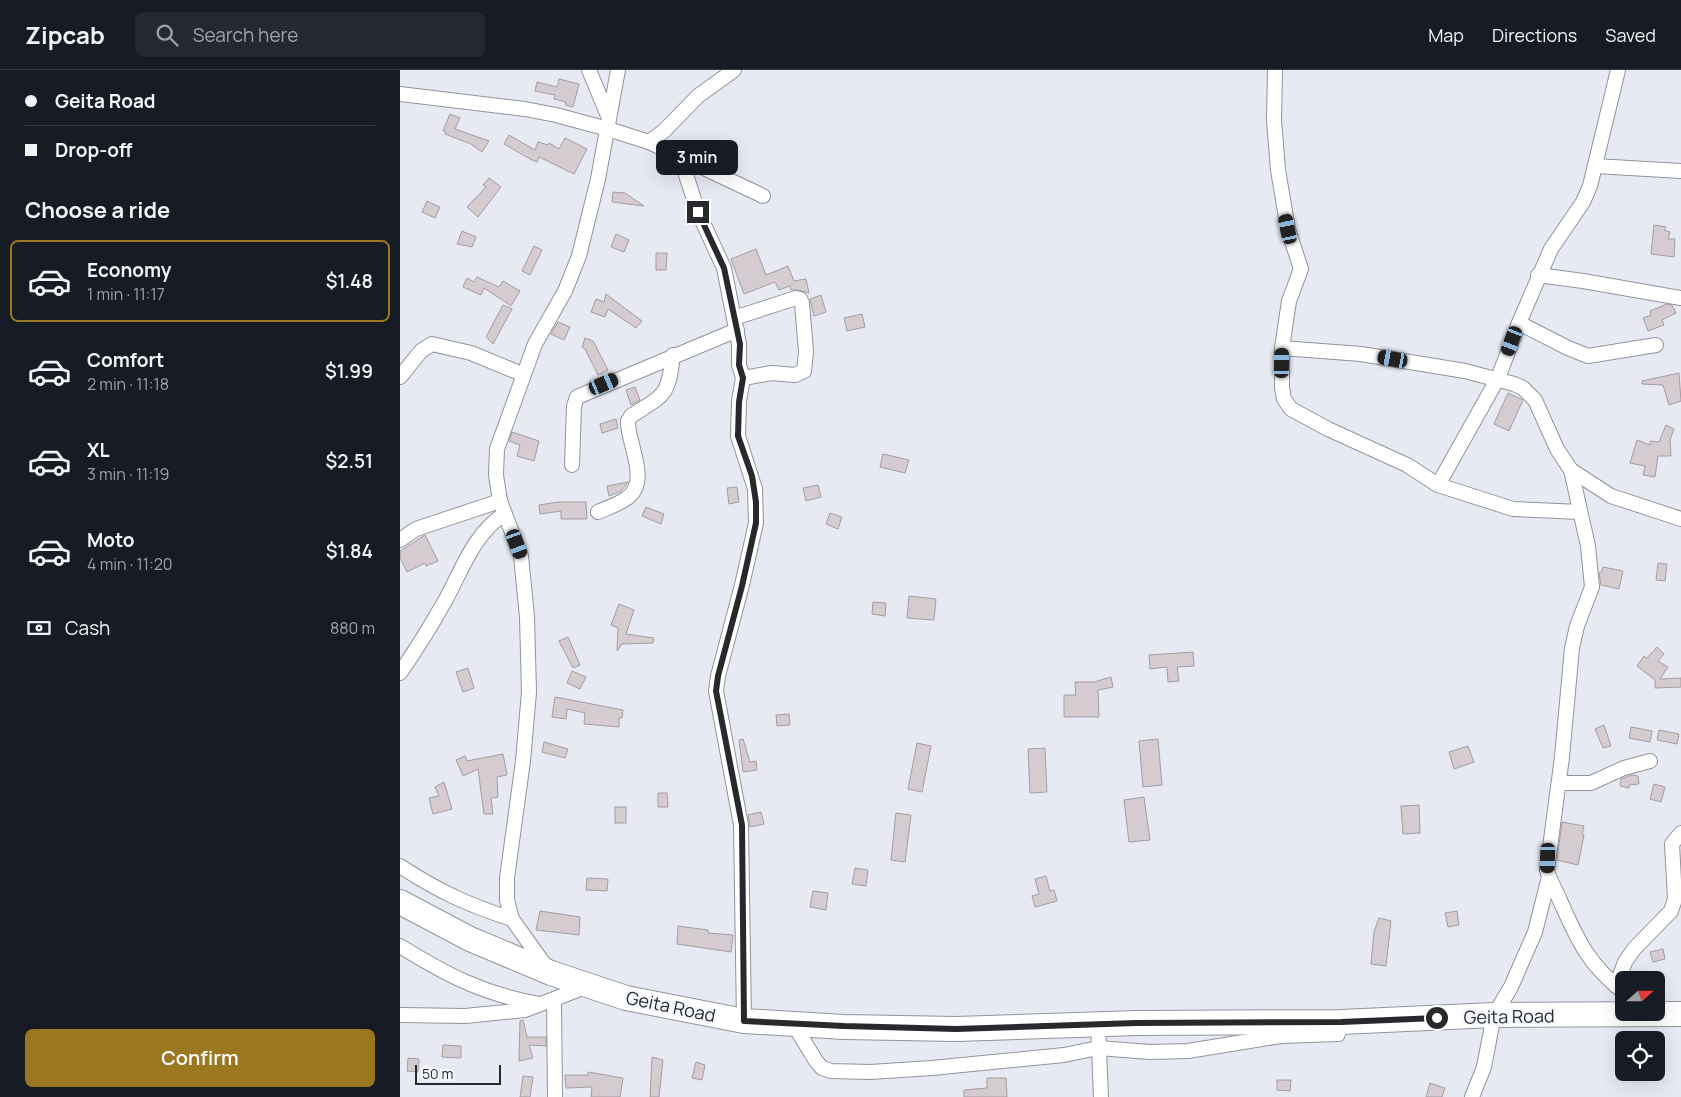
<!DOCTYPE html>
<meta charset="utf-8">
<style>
body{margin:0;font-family:Manrope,sans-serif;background:#242831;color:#f1f3f6;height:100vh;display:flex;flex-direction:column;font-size:19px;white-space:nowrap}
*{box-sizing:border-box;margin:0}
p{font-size:16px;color:#9ea1a6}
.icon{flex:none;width:28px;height:28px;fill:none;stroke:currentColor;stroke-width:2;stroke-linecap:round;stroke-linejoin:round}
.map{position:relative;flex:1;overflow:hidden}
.panel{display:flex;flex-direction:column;background:#171b24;width:400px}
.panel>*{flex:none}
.guide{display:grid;align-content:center;height:110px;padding:0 25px;background:#171b24}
.needle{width:32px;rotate:69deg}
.buttons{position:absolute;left:1215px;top:901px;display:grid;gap:10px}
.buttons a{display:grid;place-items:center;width:50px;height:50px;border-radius:8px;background:#171b24;box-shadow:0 5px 20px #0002;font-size:25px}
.scale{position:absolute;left:15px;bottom:12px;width:86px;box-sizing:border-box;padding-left:5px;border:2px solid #28292c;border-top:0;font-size:14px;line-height:18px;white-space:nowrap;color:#28292c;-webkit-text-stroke:4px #f5f8fe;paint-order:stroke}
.end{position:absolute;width:22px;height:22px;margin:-11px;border:6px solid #28292c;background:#fff;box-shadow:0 0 0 2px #fff}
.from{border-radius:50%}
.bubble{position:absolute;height:35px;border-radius:8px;background:#171b24;box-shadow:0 5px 20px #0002;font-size:16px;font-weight:600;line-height:35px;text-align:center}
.car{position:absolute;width:15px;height:30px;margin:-15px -8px;border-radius:6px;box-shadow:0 0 4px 1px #0007;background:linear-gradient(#222 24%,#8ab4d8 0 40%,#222 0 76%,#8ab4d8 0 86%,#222 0)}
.guide b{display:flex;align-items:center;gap:18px;height:48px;font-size:19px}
.guide b+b{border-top:1px solid #363941}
.guide i{width:12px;height:12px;background:#f1f3f6}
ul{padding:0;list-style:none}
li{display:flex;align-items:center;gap:15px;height:82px;margin:0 10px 8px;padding:0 15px;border:2px solid transparent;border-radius:8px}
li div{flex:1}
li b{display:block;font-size:19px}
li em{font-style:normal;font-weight:600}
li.active{border-color:#9b7722}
li>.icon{width:45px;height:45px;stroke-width:1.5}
h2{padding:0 25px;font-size:22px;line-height:60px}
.pay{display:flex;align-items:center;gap:12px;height:55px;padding:0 25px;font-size:19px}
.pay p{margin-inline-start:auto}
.button{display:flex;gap:10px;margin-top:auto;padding:10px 25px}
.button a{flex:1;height:58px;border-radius:8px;background:#9b7722;color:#fff;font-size:20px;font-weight:600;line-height:58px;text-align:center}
header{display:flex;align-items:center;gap:30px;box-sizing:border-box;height:70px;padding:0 25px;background:#171b24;border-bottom:1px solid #363941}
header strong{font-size:24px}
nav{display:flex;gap:28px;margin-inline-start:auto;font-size:18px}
.search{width:350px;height:45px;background:#242831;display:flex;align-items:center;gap:12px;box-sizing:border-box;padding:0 18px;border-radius:8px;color:#9ea1a6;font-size:19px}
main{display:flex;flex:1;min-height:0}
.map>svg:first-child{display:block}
</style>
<header>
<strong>Zipcab</strong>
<div class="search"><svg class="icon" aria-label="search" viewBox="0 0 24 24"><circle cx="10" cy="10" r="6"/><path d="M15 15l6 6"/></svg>Search here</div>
<nav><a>Map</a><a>Directions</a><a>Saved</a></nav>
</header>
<main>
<section class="panel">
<div class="guide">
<b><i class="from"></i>Geita Road</b>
<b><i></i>Drop-off</b>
</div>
<h2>Choose a ride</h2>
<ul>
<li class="active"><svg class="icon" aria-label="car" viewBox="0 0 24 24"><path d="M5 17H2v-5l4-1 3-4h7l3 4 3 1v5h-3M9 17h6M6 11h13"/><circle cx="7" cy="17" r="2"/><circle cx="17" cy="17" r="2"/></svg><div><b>Economy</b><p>1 min · 11:17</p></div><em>$1.48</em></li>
<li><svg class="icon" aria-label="car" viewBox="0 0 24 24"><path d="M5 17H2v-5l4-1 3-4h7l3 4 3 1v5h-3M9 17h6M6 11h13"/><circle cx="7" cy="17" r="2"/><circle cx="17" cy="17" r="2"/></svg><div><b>Comfort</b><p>2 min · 11:18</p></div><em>$1.99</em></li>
<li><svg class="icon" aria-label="car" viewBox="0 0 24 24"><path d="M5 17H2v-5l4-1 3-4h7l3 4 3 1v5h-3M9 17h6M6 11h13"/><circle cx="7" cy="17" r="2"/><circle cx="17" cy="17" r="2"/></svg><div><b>XL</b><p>3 min · 11:19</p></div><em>$2.51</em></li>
<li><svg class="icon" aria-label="car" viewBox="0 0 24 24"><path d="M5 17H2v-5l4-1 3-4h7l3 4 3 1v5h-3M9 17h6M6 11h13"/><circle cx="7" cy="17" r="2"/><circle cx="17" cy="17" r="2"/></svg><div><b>Moto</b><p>4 min · 11:20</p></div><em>$1.84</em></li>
</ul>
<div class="pay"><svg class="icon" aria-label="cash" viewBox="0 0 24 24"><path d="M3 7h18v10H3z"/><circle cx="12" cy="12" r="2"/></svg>Cash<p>880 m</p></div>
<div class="button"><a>Confirm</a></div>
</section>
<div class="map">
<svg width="1281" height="1027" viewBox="0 0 1281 1027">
<rect width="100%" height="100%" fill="#e7eaf2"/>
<g fill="#d4ccd1" stroke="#a49ca1">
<polygon points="159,9 179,14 173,37 165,35 166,32 154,29 155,25 135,21 137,12 157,17"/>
<polygon points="50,44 60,48 55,59 89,71 82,82 71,74 45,64 46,62 43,61"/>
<polygon points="109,65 135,80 138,72 148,75 149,73 159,79 165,68 187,79 174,104 139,87 137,92 130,89 104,74"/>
<polygon points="89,108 101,117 78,147 67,137 86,117 83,115"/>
<polygon points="213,122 225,123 244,136 212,132"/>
<polygon points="27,131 40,137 35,148 22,142"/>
<polygon points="1254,155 1266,157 1264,160 1270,162 1268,169 1275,169 1274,187 1251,184"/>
<polygon points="62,161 76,167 72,177 57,174"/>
<polygon points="216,164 229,170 224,182 211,177"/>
<polygon points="134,176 142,180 130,205 122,201"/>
<polygon points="356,179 366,205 388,196 394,211 406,209 409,223 398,220 391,220 390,216 379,220 375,212 344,224 331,189"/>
<polygon points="256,183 267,183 266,200 256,200"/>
<polygon points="77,207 99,217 103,211 120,221 111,236 84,218 81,225 63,217 67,208 74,212"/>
<polygon points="206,224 242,251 236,258 208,239 205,247 191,242 196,229 204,232"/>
<polygon points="421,225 426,242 414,246 410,229"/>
<polygon points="1267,234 1272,235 1276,243 1262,250 1264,255 1248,261 1243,248 1251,245 1250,241"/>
<polygon points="103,235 112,239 93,274 86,267"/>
<polygon points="462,244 465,257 447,261 444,248"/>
<polygon points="158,252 170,257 164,270 151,264"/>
<polygon points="185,268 193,271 208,300 198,305 185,279 182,277"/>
<polygon points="1279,303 1281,331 1269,335 1263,315 1242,314 1242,311"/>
<polygon points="235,317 240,330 231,335 226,320"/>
<polygon points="1108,323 1123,330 1109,361 1094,354"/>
<polygon points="216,349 218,358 202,363 200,354"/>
<polygon points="1266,355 1274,359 1270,370 1271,386 1258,386 1255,407 1243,405 1245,396 1230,393 1237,370 1250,375 1250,371 1259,372"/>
<polygon points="112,362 139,371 134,391 117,386 120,375 109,371"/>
<polygon points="483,384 509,390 505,403 480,397"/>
<polygon points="228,412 221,421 209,426 207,416"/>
<polygon points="418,415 421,427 406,431 403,418"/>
<polygon points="337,417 339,432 329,434 327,418"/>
<polygon points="158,432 186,432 187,449 161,449 161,441 140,444 139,435"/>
<polygon points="246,437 264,444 261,454 242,446"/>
<polygon points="430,443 442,447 438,459 426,454"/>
<polygon points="25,465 38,491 26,496 25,493 7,502 0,488 0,481"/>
<polygon points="1258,493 1267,494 1265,511 1256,510"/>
<polygon points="1203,497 1223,501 1219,519 1201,515 1199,503 1201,503"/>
<polygon points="509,526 536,529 534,550 507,548"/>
<polygon points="473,532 486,533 485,546 472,544"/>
<polygon points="219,534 234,540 226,564 254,568 253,573 222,574 217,581 218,558 211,555"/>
<polygon points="168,567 180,595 173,598 159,571"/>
<polygon points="1257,577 1264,584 1258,591 1268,597 1260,609 1281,608 1281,617 1255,618 1255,610 1237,596 1244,586 1247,588"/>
<polygon points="793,582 794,596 777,597 779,611 768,612 767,597 750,599 749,585"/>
<polygon points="68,598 74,618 63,622 56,602"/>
<polygon points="172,601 186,607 180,619 167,613"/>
<polygon points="711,607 713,617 698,620 699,647 664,647 664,625 676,625 675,612 694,612"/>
<polygon points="155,627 223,640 222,648 219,648 219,657 184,654 185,643 167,639 166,649 152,647"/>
<polygon points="389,644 390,655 377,656 376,645"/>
<polygon points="1204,655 1211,676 1203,678 1195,659"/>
<polygon points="1231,657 1252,661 1250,672 1229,668"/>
<polygon points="1259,660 1279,664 1277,674 1257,670"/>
<polygon points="343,669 350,692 356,691 357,700 343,702 339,670"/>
<polygon points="758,669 762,715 743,717 739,671"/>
<polygon points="144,672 168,679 165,688 142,682"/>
<polygon points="517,673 531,676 522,722 508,719"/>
<polygon points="1068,676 1074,692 1054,699 1049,682"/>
<polygon points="645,678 647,722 630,723 628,679"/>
<polygon points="103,684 107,705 97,707 98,727 91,728 93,744 84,744 78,699 63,706 56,690 65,686 67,691"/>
<polygon points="1232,705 1238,706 1239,714 1229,715 1229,718 1220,716 1221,709"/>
<polygon points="44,712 52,739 33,744 29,728 39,726 35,717"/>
<polygon points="1254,714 1265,717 1261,732 1250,729"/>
<polygon points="258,723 267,723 268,737 258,737"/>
<polygon points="744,727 750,770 729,772 724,730"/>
<polygon points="1019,735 1020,763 1003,764 1001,736"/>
<rect x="215" y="737" width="11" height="16"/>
<polygon points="361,742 364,754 350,757 348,745"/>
<polygon points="496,743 511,745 505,792 491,790"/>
<polygon points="1162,752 1184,756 1182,765 1184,765 1178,795 1157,790"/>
<polygon points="455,798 468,800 466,816 452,814"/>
<polygon points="646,806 650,821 654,820 657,831 635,837 632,826 639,824 635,809"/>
<polygon points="187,808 208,809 207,821 186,820"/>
<polygon points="413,821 428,823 426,840 410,837"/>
<polygon points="140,841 180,847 179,865 136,860"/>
<polygon points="1057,841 1059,855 1048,857 1045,843"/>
<polygon points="979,848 991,851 986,896 971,894 974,862"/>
<polygon points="278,856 308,860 308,863 333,865 331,882 277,874"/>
<polygon points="1263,879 1265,889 1253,892 1250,882"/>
<polygon points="123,950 127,967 146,967 146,976 129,975 133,988 119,991 120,951"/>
<polygon points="43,975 61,976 61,988 42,987"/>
<polygon points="252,987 263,990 259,1027 250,1027"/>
<polygon points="8,988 19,989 18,1002 7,1001"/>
<polygon points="296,992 305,995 302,1010 292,1008"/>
<polygon points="188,1002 223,1008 220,1027 191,1027 192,1017 166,1018 165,1005 188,1005"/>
<polygon points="123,1006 133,1007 130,1027 120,1027"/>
<polygon points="587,1008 606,1008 607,1027 564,1027 564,1020 587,1018"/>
<polygon points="877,1010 891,1010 890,1021 877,1020"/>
<polygon points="1030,1013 1045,1018 1042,1027 1026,1027"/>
</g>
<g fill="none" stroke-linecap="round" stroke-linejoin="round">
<defs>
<g id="street">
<polyline points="189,0 209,48"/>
<polyline points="875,0 874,50 878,100 888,159 901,199 889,231 882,278 882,318 884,329 891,339 928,359 1007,395 1038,415 1113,439 1180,442"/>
<polyline points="0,24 125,39 156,45 208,59 249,72 363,126"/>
<polyline points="249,72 264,61 298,26 334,0"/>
<polyline points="280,86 298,142 324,198 339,274 339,295 343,308 339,331 338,366 355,419 356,453 342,515 318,606 316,621 341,755 344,951"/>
<polyline points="1195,96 1281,101"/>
<polyline points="1138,205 1183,211 1281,228"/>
<polyline points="334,248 396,228 400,229 402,233 406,282 404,301 395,305 372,303 343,308"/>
<polyline points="1119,253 1168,278 1188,286 1256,275"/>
<polyline points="882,278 961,284 1065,301 1114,314 1123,318 1135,330 1157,379 1171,400 1211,426 1281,449"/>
<polyline points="0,307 21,281 32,274 71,283 122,304"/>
<polyline points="172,395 174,336 177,327 337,260"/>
<path d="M1171,400L1188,476L1192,517L1177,556L1172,578L1162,687L1147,800L1149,807C1173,855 1179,888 1224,922"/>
<polyline points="1038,415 1098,308 1119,253 1151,179 1183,132 1190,116 1218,0"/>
<path d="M198,442C207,438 219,434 227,428C251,411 227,373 228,351L231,346C265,324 268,327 273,285"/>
<polyline points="0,470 16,459 100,431"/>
<path d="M0,603C16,580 31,556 45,531C62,500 73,465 104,444"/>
<polyline points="1159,713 1191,713 1224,698 1250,691"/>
<path d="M0,796C38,821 68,835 112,849"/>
<path d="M0,876C47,905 83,924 139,934"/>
<polyline points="147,898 112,849 107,830 107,808 123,691 129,622 127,547 121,486 100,431 96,405 97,379 135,274 165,221 179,186 198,109 218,0"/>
<polyline points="1216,916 1225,892 1234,879 1271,841 1275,829 1272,774 1281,763"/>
<polyline points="154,931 155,1027"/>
<polyline points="0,945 65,946 125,940 188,916"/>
<polyline points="698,954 701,1027"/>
<polyline points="394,955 416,991 422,998 431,1001 470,1002 532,998 664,985 698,978 750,982 788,981 881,966 938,964 941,952"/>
<polyline points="1072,1027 1084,997 1094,945 1111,917 1135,862 1149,807"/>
</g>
<polyline id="highway" points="0,832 70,869 151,903 226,928 344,951 444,957 556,959 736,953 941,952 1094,945 1281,944"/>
</defs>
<use href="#street" stroke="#90949b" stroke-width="16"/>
<use href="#highway" stroke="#90949b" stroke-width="26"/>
<use href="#street" stroke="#fff" stroke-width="14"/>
<use href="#highway" stroke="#fff" stroke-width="24"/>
</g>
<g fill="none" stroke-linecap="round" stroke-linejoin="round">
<polyline stroke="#28292c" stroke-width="6" points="298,142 324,198 340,274 339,295 343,308 339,332 338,366 352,406 356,432 356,453 342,516 318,606 316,621 342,755 344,951 444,956 556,959 736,953 941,952 1037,948"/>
</g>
<g text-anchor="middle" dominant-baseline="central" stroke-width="5" stroke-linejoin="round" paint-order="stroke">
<g font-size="18" fill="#28292c" stroke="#f5f8fe">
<text transform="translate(271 936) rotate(12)">Geita Road</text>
<text transform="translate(1109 946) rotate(-1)">Geita Road</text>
</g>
</g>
</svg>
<div class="buttons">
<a><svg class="needle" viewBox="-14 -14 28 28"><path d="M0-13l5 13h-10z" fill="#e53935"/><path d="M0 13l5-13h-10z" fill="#9ea1a6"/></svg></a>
<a><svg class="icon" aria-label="locate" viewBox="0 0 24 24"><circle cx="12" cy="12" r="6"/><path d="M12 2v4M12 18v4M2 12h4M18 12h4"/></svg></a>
</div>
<div class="scale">50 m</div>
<i class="end from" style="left:1037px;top:948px"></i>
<i class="end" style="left:298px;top:142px"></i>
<div class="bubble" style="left:256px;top:70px;width:82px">3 min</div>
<i class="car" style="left:888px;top:159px;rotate:348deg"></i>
<i class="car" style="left:1112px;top:271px;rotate:201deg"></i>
<i class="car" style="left:993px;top:289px;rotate:280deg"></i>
<i class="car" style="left:882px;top:293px;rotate:1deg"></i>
<i class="car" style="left:204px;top:314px;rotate:67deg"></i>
<i class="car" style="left:117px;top:474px;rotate:160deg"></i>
<i class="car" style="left:1148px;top:788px;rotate:182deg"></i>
</div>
</main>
